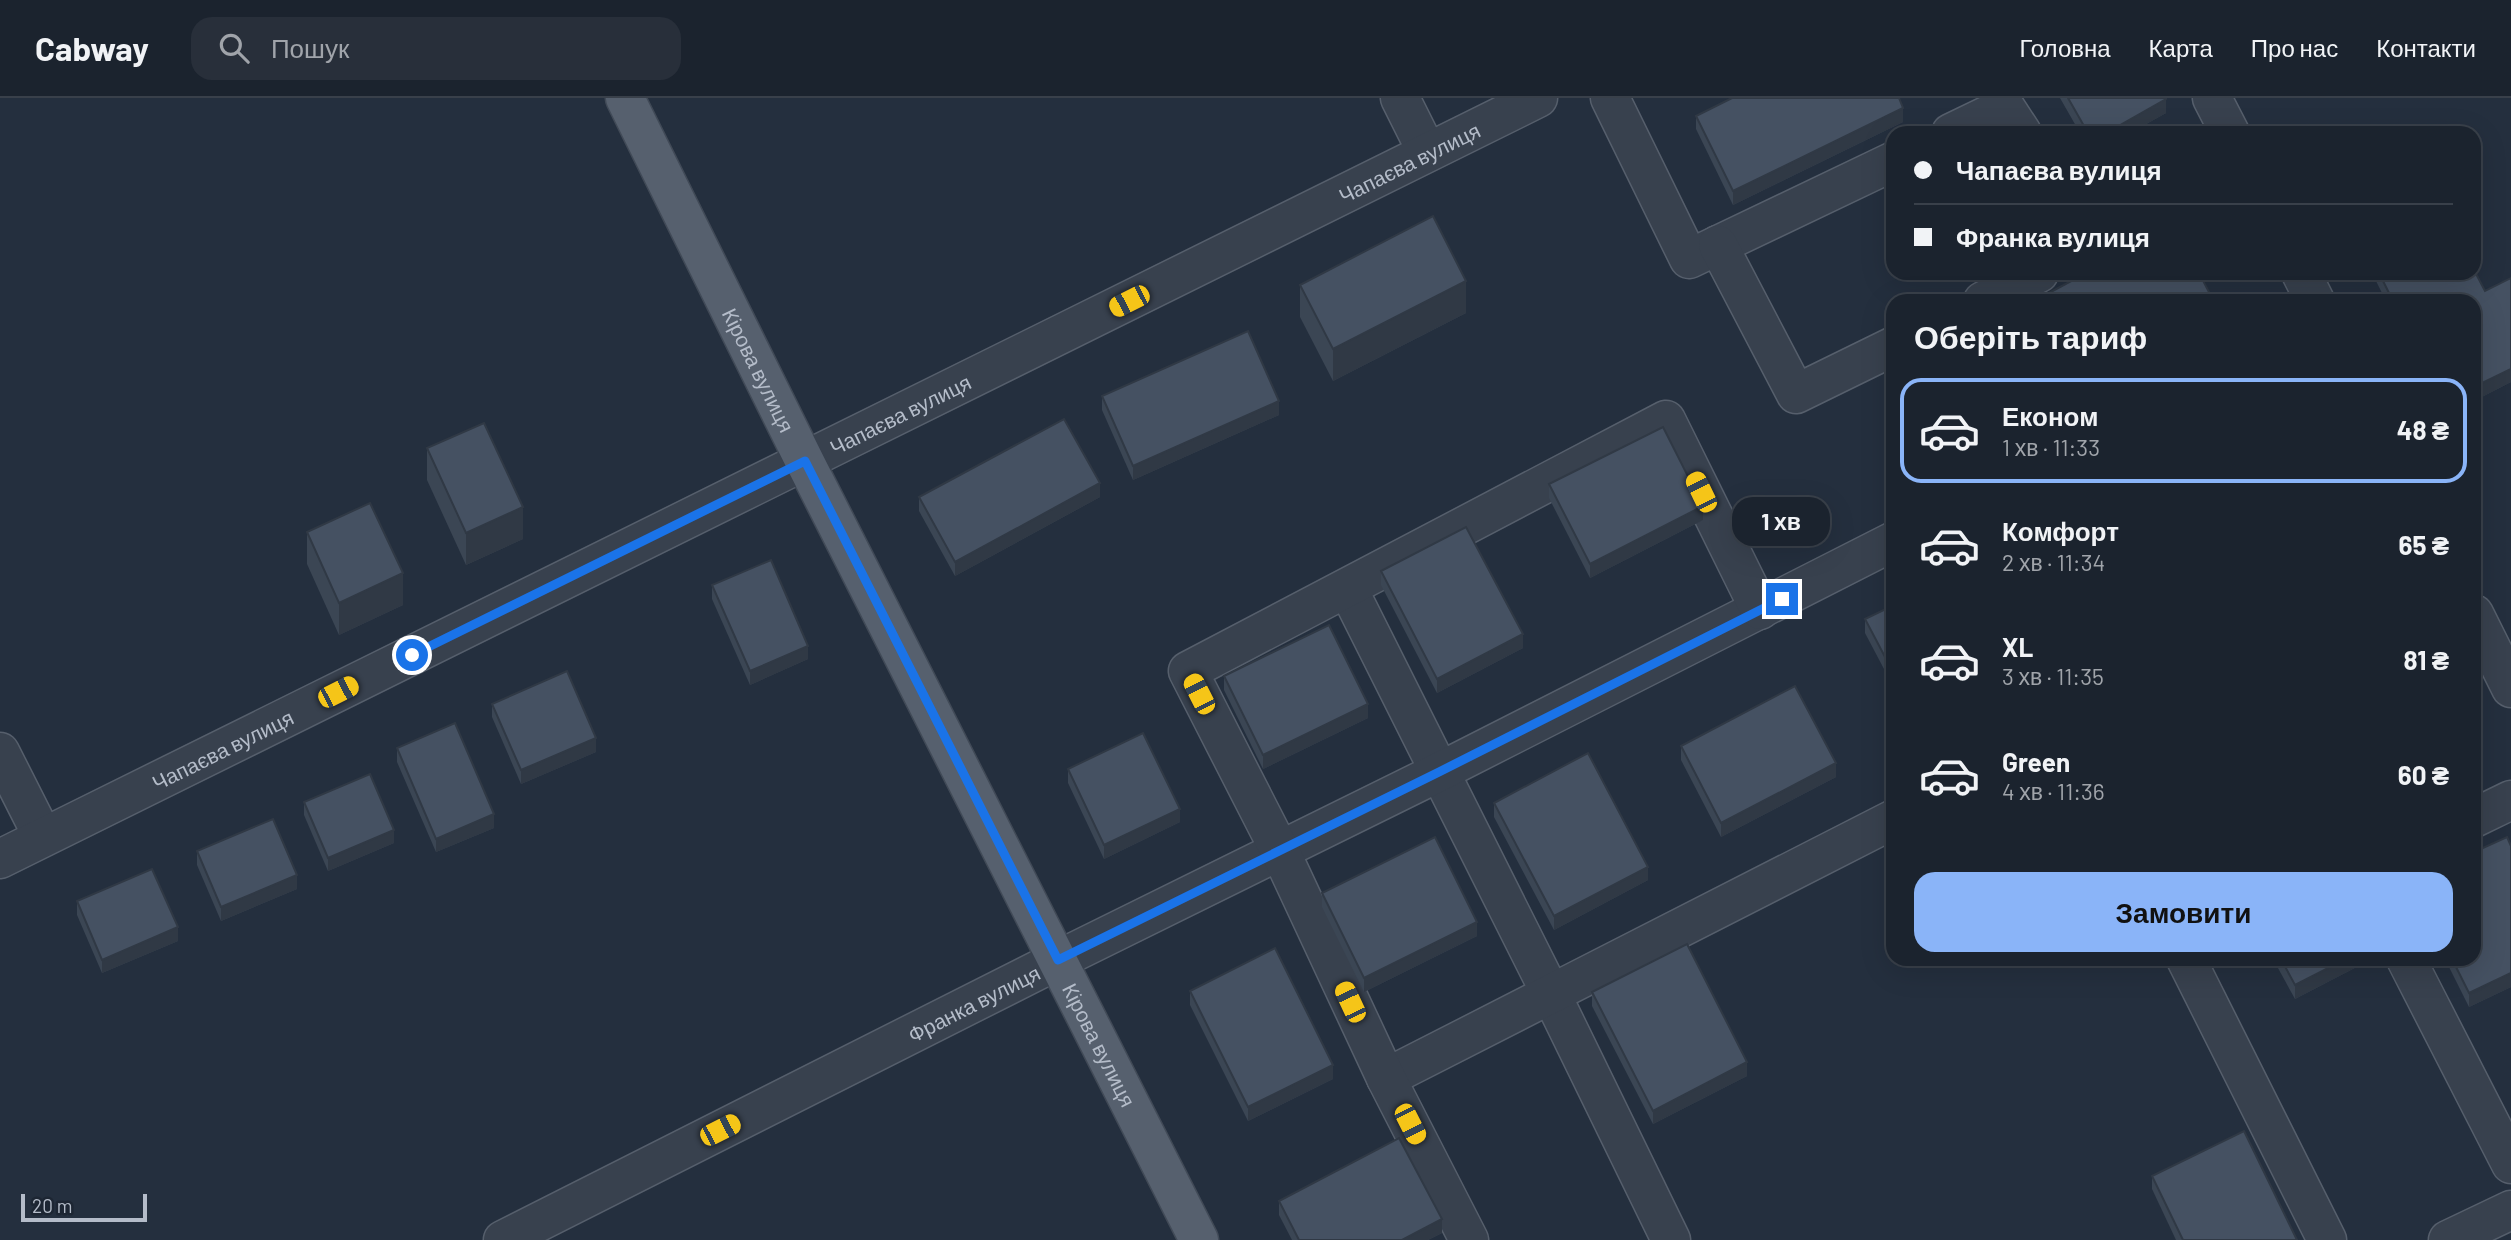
<!DOCTYPE html>
<html lang="uk">
<meta charset="utf-8">
<style>
body{margin:0;font-family:Barlow,sans-serif;background:#282f3a;color:#f1f3f6;height:100vh;display:flex;flex-direction:column;font-size:26px;white-space:nowrap}
*{box-sizing:border-box;margin:0}
p{font-size:23px;color:#a0a4aa}
.icon{flex:none;width:38px;height:38px;fill:none;stroke:currentColor;stroke-width:2;stroke-linecap:round;stroke-linejoin:round}
.map{position:relative;flex:1;overflow:hidden}
.sheet{position:absolute;left:1886px;top:196px;width:595px;height:672px;display:flex;flex-direction:column;background:#1b232e;border-radius:21px;box-shadow:0 7px 28px #0002,0 0 0 2px #39404a}
.sheet>*{flex:none}
.banner{position:absolute;left:1886px;top:28px;width:595px;height:154px;border-radius:21px;box-shadow:0 7px 28px #0002,0 0 0 2px #39404a;display:grid;align-content:center;height:154px;padding:0 28px;background:#1b232e}
.scale{position:absolute;left:21px;bottom:18px;width:126px;box-sizing:border-box;padding-left:7px;border:4px solid #b4bcc9;border-top:0;font-size:19px;line-height:24px;white-space:nowrap;color:#b4bcc9;-webkit-text-stroke:5px #1d2633;paint-order:stroke}
.end{position:absolute;width:32px;height:32px;margin:-16px;border:9px solid #1a73e8;background:#fff;box-shadow:0 0 0 4px #fff}
.from{border-radius:50%}
.bubble{position:absolute;height:49px;border-radius:21px;background:#1b232e;box-shadow:0 7px 28px #0002,0 0 0 2px #39404a;font-size:23px;font-weight:700;line-height:49px;text-align:center}
.car{position:absolute;width:21px;height:42px;margin:-21px -10px;border-radius:9px;box-shadow:0 0 5px 2px #0007;background:linear-gradient(#f5c518 24%,#345 0 40%,#f5c518 0 76%,#345 0 86%,#f5c518 0)}
.banner b{display:flex;align-items:center;gap:24px;height:66px;font-size:26px}
.banner b+b{border-top:2px solid #39404a}
.banner i{width:18px;height:18px;background:#f1f3f6}
ul{padding:0;list-style:none}
li{display:flex;align-items:center;gap:21px;height:105px;margin:0 14px 10px;padding:0 14px;border:4px solid transparent;border-radius:21px}
li div{flex:1}
li b{display:block;font-size:26px}
li em{font-style:normal;font-weight:700}
li.on{border-color:#8ab4f8}
li>.icon{width:63px;height:63px;stroke-width:1.5}
h2{padding:0 28px;font-size:32px;line-height:84px}
.primary-button{display:flex;gap:14px;margin-top:auto;padding:14px 28px}
.primary-button a{flex:1;height:80px;border-radius:21px;background:#8ab4f8;color:#111;font-size:28px;font-weight:700;line-height:80px;text-align:center}
header{display:flex;align-items:center;gap:42px;box-sizing:border-box;height:98px;padding:0 35px;background:#1b232e;border-bottom:2px solid #39404a}
header strong{font-size:33px}
nav{display:flex;gap:38px;margin-inline-start:auto;font-size:24px}
.search{width:490px;height:63px;background:#282f3a;display:flex;align-items:center;gap:18px;box-sizing:border-box;padding:0 24px;border-radius:21px;color:#a0a4aa;font-size:26px}
.map>svg:first-child{display:block}
</style>
<header>
<strong>Cabway</strong>
<div class="search"><svg class="icon" aria-label="search" viewBox="0 0 24 24"><circle cx="10" cy="10" r="6"/><path d="M15 15l6 6"/></svg>Пошук</div>
<nav><a>Головна</a><a>Карта</a><a>Про нас</a><a>Контакти</a></nav>
</header>
<div class="map">
<svg width="2511" height="1142" viewBox="0 0 2511 1142">
<rect width="100%" height="100%" fill="#242f3e"/>
<g fill="none" stroke-linecap="round" stroke-linejoin="round">
<defs>
<g id="minor">
<polyline points="1400,0 1427,54"/>
<polyline points="1610,0 1689,161 1894,63"/>
<polyline points="2212,0 2230,35"/>
<polyline points="1951,35 2005,9 2022,35"/>
<polyline points="1718,147 1796,296 1894,248"/>
<polyline points="2301,175 2315,203"/>
<polyline points="1983,203 2039,175"/>
<polyline points="1348,491 1550,894 1671,1142"/>
<polyline points="2474,516 2511,590"/>
<polyline points="0,654 43,739"/>
<polyline points="2474,720 2511,702"/>
<path id="s1" d="M0,761L1538,0"/>
<polyline points="2186,861 2327,1142"/>
<polyline points="2406,861 2511,1066"/>
<polyline points="1386,980 1894,721"/>
<path id="s2" d="M503,1142L1058,862L1439,674L1894,443"/>
<polyline points="1469,1142 1386,980 1280,753 1188,573 1666,322 1760,512"/>
<polyline points="2448,1142 2511,1112"/>
</g>
<g id="major">
<path id="s3" d="M625,0L805,364L1199,1142"/>
</g>
</defs>
<use href="#minor" stroke="#565f6c" stroke-width="41"/>
<use href="#major" stroke="#414a57" stroke-width="41"/>
<use href="#minor" stroke="#38414e" stroke-width="38"/>
<use href="#major" stroke="#56606e" stroke-width="38"/>
</g>
<g fill="#3b4654">
<polygon points="2060,0 2166,0 2166,15 2130,35 2080,35"/>
<polygon points="1696,18 1903,24 1733,107 1696,31"/>
<polygon points="2372,175 2474,175 2485,193 2511,180 2511,284 2474,303 2474,203 2386,203"/>
<polygon points="1300,187 1466,215 1333,283 1300,219"/>
<polygon points="1102,298 1279,317 1133,382 1102,312"/>
<polygon points="427,350 523,441 466,467 427,382"/>
<polygon points="1549,386 1703,422 1590,480 1549,400"/>
<polygon points="919,399 1100,399 955,478 919,413"/>
<polygon points="307,434 403,507 339,537 307,466"/>
<polygon points="1381,473 1523,550 1437,595 1381,487"/>
<polygon points="712,487 808,561 750,587 712,501"/>
<polygon points="1894,507 1894,590 1865,535 1865,521"/>
<polygon points="1224,578 1368,620 1263,671 1224,592"/>
<polygon points="492,606 596,654 521,686 492,619"/>
<polygon points="1681,648 1836,679 1721,739 1681,662"/>
<polygon points="397,650 494,730 436,754 397,664"/>
<polygon points="1068,671 1180,724 1104,761 1068,685"/>
<polygon points="304,704 394,745 328,773 304,717"/>
<polygon points="1494,705 1648,782 1554,832 1494,719"/>
<polygon points="2511,748 2511,889 2469,909 2445,861 2474,861"/>
<polygon points="197,753 297,791 221,823 197,767"/>
<polygon points="1322,795 1477,838 1364,894 1322,809"/>
<polygon points="77,803 178,843 102,875 77,817"/>
<polygon points="2273,861 2372,861 2295,901"/>
<polygon points="1190,893 1333,981 1248,1023 1190,907"/>
<polygon points="1592,894 1747,978 1653,1026 1592,908"/>
<polygon points="2152,1078 2297,1142 2176,1142 2152,1091"/>
<polygon points="1279,1103 1442,1135 1428,1142 1292,1142 1279,1117"/>
</g>
<g fill="#303945">
<polygon points="2166,1 2166,15 2130,35 2106,35"/>
<polygon points="1903,10 1903,24 1733,107 1733,93"/>
<polygon points="1466,183 1466,215 1333,283 1333,251"/>
<polygon points="2210,196 2210,203 2197,203"/>
<polygon points="2511,271 2511,284 2474,303 2474,289"/>
<polygon points="1279,303 1279,317 1133,382 1133,368"/>
<polygon points="1100,385 1100,399 955,478 955,464"/>
<polygon points="1703,408 1703,422 1590,480 1590,466"/>
<polygon points="523,409 523,441 466,467 466,435"/>
<polygon points="403,475 403,507 339,537 339,505"/>
<polygon points="1523,536 1523,550 1437,595 1437,581"/>
<polygon points="808,548 808,561 750,587 750,573"/>
<polygon points="1368,606 1368,620 1263,671 1263,657"/>
<polygon points="596,640 596,654 521,686 521,672"/>
<polygon points="1836,665 1836,679 1721,739 1721,725"/>
<polygon points="1180,711 1180,724 1104,761 1104,747"/>
<polygon points="494,716 494,730 436,754 436,741"/>
<polygon points="394,732 394,745 328,773 328,760"/>
<polygon points="1648,769 1648,782 1554,832 1554,818"/>
<polygon points="297,777 297,791 221,823 221,809"/>
<polygon points="1477,824 1477,838 1364,894 1364,880"/>
<polygon points="178,829 178,843 102,875 102,862"/>
<polygon points="2346,861 2372,861 2295,901 2295,887"/>
<polygon points="2511,875 2511,889 2469,909 2469,895"/>
<polygon points="1747,964 1747,978 1653,1026 1653,1013"/>
<polygon points="1333,967 1333,981 1248,1023 1248,1009"/>
<polygon points="1442,1121 1442,1135 1428,1142 1402,1142"/>
</g>
<g fill="#455162" stroke="#303945" stroke-width="2">
<polygon points="1732,0 1899,0 1903,10 1733,93 1696,18"/>
<polygon points="2068,0 2166,0 2166,1 2106,35 2088,35"/>
<polygon points="1433,118 1466,183 1333,251 1300,187"/>
<polygon points="2474,172 2485,193 2511,180 2511,271 2474,289 2474,203 2393,203 2379,175 2474,175"/>
<polygon points="2086,175 2199,175 2210,196 2197,203 2034,203"/>
<polygon points="1248,233 1279,303 1133,368 1102,298"/>
<polygon points="1064,321 1100,385 955,464 919,399"/>
<polygon points="484,325 523,409 466,435 427,350"/>
<polygon points="1663,329 1703,408 1590,466 1549,386"/>
<polygon points="370,405 403,475 339,505 307,434"/>
<polygon points="1466,429 1523,536 1437,581 1381,473"/>
<polygon points="771,462 808,548 750,573 712,487"/>
<polygon points="1894,507 1894,576 1865,521"/>
<polygon points="1329,527 1368,606 1263,657 1224,578"/>
<polygon points="567,573 596,640 521,672 492,606"/>
<polygon points="1795,588 1836,665 1721,725 1681,648"/>
<polygon points="455,625 494,716 436,741 397,650"/>
<polygon points="1143,635 1180,711 1104,747 1068,671"/>
<polygon points="1588,655 1648,769 1554,818 1494,705"/>
<polygon points="370,676 394,732 328,760 304,704"/>
<polygon points="273,721 297,777 221,809 197,753"/>
<polygon points="1435,739 1477,824 1364,880 1322,795"/>
<polygon points="2507,739 2511,748 2511,875 2469,895 2452,861 2474,861 2474,754"/>
<polygon points="152,771 178,829 102,862 77,803"/>
<polygon points="1687,846 1747,964 1653,1013 1592,894"/>
<polygon points="1275,850 1333,967 1248,1009 1190,893"/>
<polygon points="2281,861 2346,861 2295,887"/>
<polygon points="2244,1033 2297,1142 2183,1142 2152,1078"/>
<polygon points="1399,1040 1442,1121 1402,1142 1299,1142 1279,1103"/>
</g>
<g fill="none" stroke-linecap="round" stroke-linejoin="round">
<polyline stroke="#1a73e8" stroke-width="9" points="412,557 805,363 1058,862 1439,674 1782,501"/>
</g>
<g text-anchor="middle" dominant-baseline="central" stroke-width="5" stroke-linejoin="round" paint-order="stroke">
<g font-size="21" fill="#b4bcc9" stroke="#1d2633">
<text stroke="none"><textPath href="#s1" startOffset="1572">Чапаєва вулиця</textPath></text>
<text stroke="none"><textPath href="#s3" startOffset="303">Кірова вулиця</textPath></text>
<text stroke="none"><textPath href="#s1" startOffset="1004">Чапаєва вулиця</textPath></text>
<text stroke="none"><textPath href="#s1" startOffset="248">Чапаєва вулиця</textPath></text>
<text stroke="none"><textPath href="#s2" startOffset="527">Франка вулиця</textPath></text>
<text stroke="none"><textPath href="#s3" startOffset="1059">Кірова вулиця</textPath></text>
</g>
</g>
</svg>
<div class="scale">20 m</div>
<i class="end from" style="left:412px;top:557px"></i>
<i class="end" style="left:1782px;top:501px"></i>
<div class="bubble" style="left:1732px;top:399px;width:98px">1 хв</div>
<i class="car" style="left:1129px;top:203px;rotate:243deg"></i>
<i class="car" style="left:1701px;top:394px;rotate:334deg"></i>
<i class="car" style="left:338px;top:594px;rotate:63deg"></i>
<i class="car" style="left:1199px;top:596px;rotate:333deg"></i>
<i class="car" style="left:1350px;top:904px;rotate:335deg"></i>
<i class="car" style="left:1410px;top:1026px;rotate:153deg"></i>
<i class="car" style="left:720px;top:1032px;rotate:63deg"></i>
<div class="banner">
<b><i class="from"></i>Чапаєва вулиця</b>
<b><i></i>Франка вулиця</b>
</div>
<section class="sheet">
<h2>Оберіть тариф</h2>
<ul>
<li class="on"><svg class="icon" aria-label="car" viewBox="0 0 24 24"><path d="M5 17H2v-5l4-1 3-4h7l3 4 3 1v5h-3M9 17h6M6 11h13"/><circle cx="7" cy="17" r="2"/><circle cx="17" cy="17" r="2"/></svg><div><b>Економ</b><p>1 хв · 11:33</p></div><em>48 ₴</em></li>
<li><svg class="icon" aria-label="car" viewBox="0 0 24 24"><path d="M5 17H2v-5l4-1 3-4h7l3 4 3 1v5h-3M9 17h6M6 11h13"/><circle cx="7" cy="17" r="2"/><circle cx="17" cy="17" r="2"/></svg><div><b>Комфорт</b><p>2 хв · 11:34</p></div><em>65 ₴</em></li>
<li><svg class="icon" aria-label="car" viewBox="0 0 24 24"><path d="M5 17H2v-5l4-1 3-4h7l3 4 3 1v5h-3M9 17h6M6 11h13"/><circle cx="7" cy="17" r="2"/><circle cx="17" cy="17" r="2"/></svg><div><b>XL</b><p>3 хв · 11:35</p></div><em>81 ₴</em></li>
<li><svg class="icon" aria-label="car" viewBox="0 0 24 24"><path d="M5 17H2v-5l4-1 3-4h7l3 4 3 1v5h-3M9 17h6M6 11h13"/><circle cx="7" cy="17" r="2"/><circle cx="17" cy="17" r="2"/></svg><div><b>Green</b><p>4 хв · 11:36</p></div><em>60 ₴</em></li>
</ul>
<div class="primary-button"><a>Замовити</a></div>
</section>
</div>
